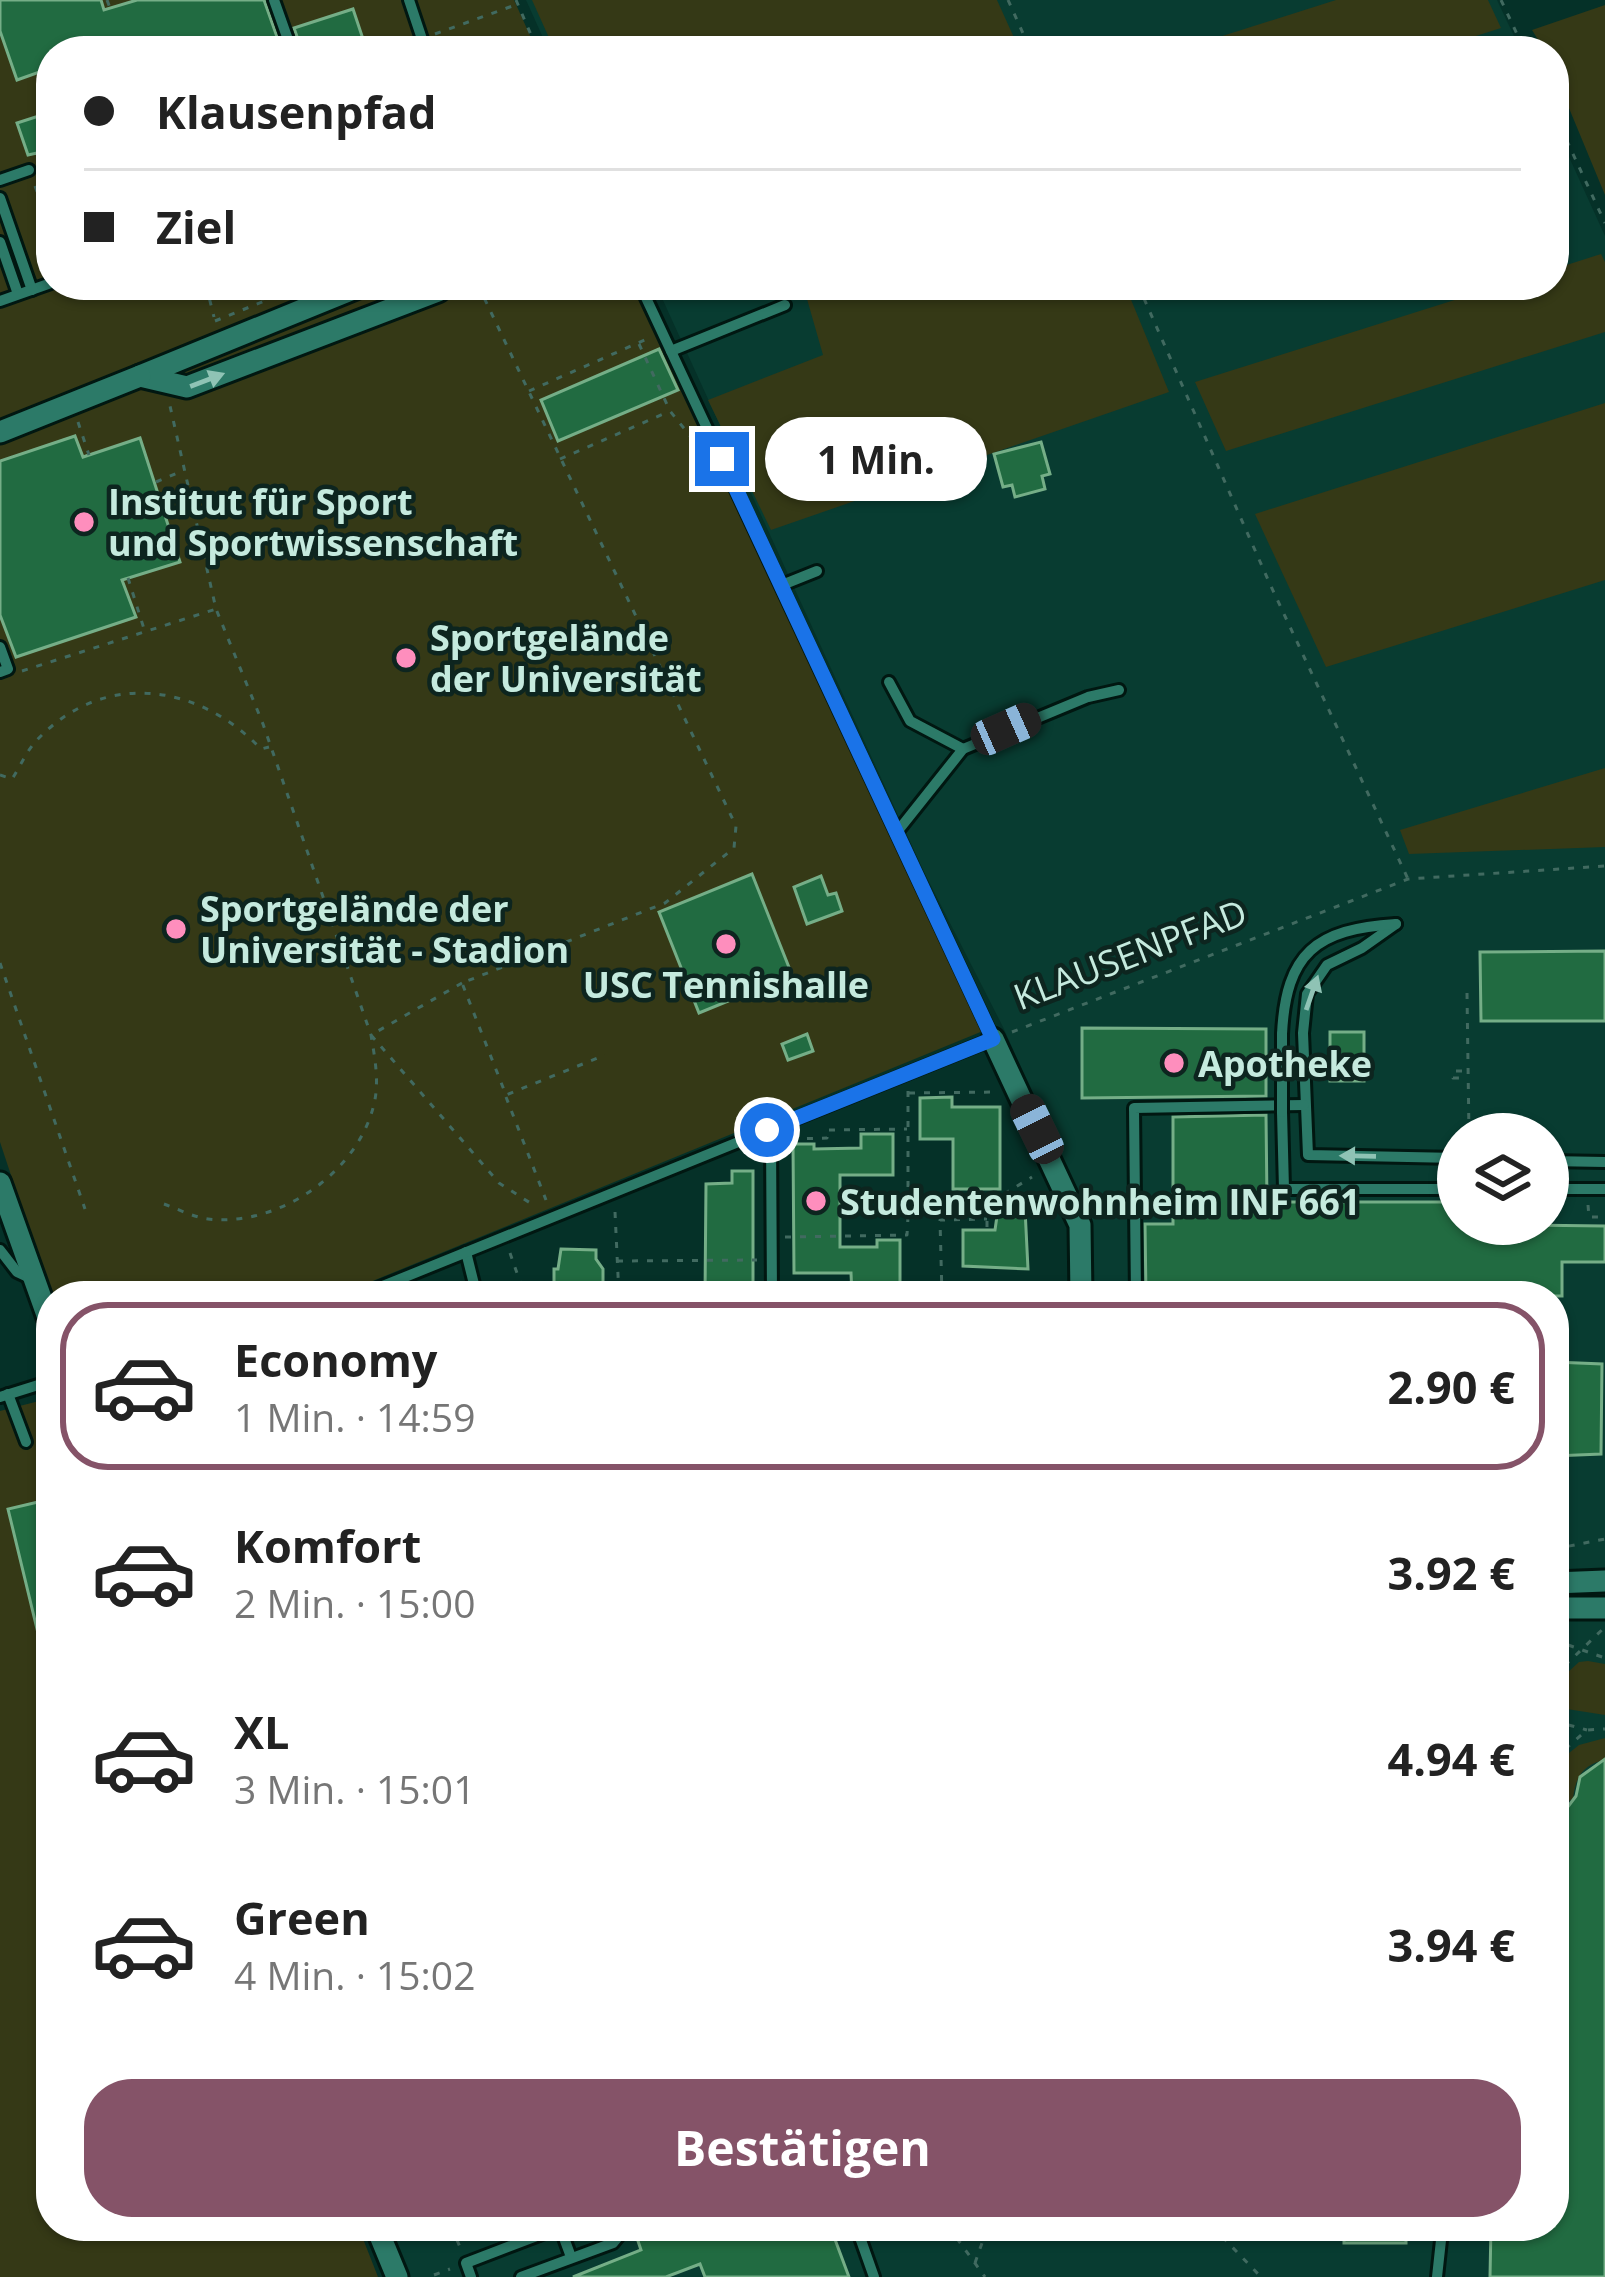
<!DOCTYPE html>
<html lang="de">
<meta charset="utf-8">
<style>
body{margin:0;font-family:"Open Sans",sans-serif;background:#f6f6f6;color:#222;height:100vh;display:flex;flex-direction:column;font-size:45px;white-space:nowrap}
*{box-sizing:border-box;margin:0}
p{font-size:39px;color:#767676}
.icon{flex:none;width:66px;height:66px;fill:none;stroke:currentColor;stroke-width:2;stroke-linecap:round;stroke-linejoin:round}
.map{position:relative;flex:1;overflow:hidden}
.panel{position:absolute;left:36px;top:1281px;width:1533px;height:960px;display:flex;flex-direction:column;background:#fff;border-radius:48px;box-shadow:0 3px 9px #0004}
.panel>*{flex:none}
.top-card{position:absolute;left:36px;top:36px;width:1533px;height:264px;border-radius:48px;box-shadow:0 3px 9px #0004;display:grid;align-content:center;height:264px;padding:0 48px;background:#fff}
.tools{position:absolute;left:1437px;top:1113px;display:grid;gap:24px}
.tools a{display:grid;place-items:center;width:132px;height:132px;border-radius:50%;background:#fff;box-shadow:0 3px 9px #0004;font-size:60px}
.end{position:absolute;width:54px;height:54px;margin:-27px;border:15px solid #1a73e8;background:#fff;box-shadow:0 0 0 6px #fff}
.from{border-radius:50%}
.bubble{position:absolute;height:84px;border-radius:42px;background:#fff;box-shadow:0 3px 9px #0004;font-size:39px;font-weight:700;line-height:84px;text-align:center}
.car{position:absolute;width:36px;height:72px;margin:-36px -18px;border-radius:15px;box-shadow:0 0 9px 3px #0007;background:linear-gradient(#222 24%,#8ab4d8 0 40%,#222 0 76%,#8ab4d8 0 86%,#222 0)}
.top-card b{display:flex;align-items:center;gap:42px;height:114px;font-size:45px}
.top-card b+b{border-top:3px solid #e0e0e0}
.top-card i{width:30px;height:30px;background:#222}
ul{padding:21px 0 0;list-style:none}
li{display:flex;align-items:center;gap:36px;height:168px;margin:0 24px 18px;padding:0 24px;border:6px solid transparent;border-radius:48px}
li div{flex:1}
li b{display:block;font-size:45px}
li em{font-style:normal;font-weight:700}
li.on{border-color:#855368}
li>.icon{width:108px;height:108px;stroke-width:1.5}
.cta{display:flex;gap:24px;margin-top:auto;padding:24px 48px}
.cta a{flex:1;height:138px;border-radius:48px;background:#855368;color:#fff;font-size:48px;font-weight:700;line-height:138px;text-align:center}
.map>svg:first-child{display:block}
</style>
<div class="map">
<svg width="1605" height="2277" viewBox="0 0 1605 2277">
<rect width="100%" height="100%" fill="#053128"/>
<g fill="#083c31" fill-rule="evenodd">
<polygon points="526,0 1497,0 1521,51 549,51"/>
<path d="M1554,124L1605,236V2277H407L389,2226H1554V1296H1091L1090,1224L1003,1027L924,872L656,285H1554ZM1458,1134H1548V1224H1458Z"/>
</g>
<g fill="#353916">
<polygon points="0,0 514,0 537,51 51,51 51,285 643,285 983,1031 336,1296 51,1296 0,1142"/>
<polygon points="532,0 997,0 1020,51 555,51"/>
<polygon points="1336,0 1488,0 1501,28 1429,51 1175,51"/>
<polygon points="1605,5 1605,195 1554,72 1554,51 1545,51 1532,30"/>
<polygon points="1601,254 1605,262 1605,332 1226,451 1195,382 1502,285 1554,285 1554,269"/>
<polygon points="803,285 1125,285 1169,392 771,530 708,400 823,355"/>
<polygon points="1605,403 1605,580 1326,667 1255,514"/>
<polygon points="1605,768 1605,847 1409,854 1400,830"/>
<polygon points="51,1398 51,2226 358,2226 378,2277 0,2277 0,1411"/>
<polygon points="1588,1661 1605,1664 1605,1715 1554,1707 1554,1685 1579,1662"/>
<path d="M1605,1738V1760C1583,1764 1575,1778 1573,1799L1554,1808V1765L1579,1745Z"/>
</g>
<g fill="#216b41" stroke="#75ae87" stroke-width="3">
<polygon points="0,0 101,0 104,10 137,0 264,0 282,51 51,51 51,68 17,80 0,31"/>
<polygon points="353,9 367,51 302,51 294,28"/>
<polygon points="51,112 51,185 49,185 37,153 28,155 17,123"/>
<polygon points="659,349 678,390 558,441 541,400"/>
<polygon points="75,436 83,457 140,438 180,562 122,580 136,617 16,657 0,615 0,461"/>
<polygon points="1041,442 1050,474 1042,476 1045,489 1015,497 1012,485 1003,487 994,454"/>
<polygon points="752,874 792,975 699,1013 659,912"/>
<polygon points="821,876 828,895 836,893 842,911 807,924 794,887"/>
<polygon points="1605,951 1605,1021 1481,1021 1480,952"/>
<polygon points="1082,1028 1266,1029 1266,1096 1082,1098"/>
<rect x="1330" y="1032" width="34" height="49"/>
<polygon points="807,1034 813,1051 788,1060 782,1044"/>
<polygon points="952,1097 952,1107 1000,1107 1000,1189 953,1189 953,1139 920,1139 920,1098"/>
<polygon points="1266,1115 1267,1202 1458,1202 1458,1224 1605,1226 1605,1262 1562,1262 1562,1296 1146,1296 1145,1224 1173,1224 1173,1117"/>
<polygon points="861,1134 893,1134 893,1175 840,1175 840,1247 877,1247 877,1240 900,1240 900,1296 852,1296 851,1273 794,1273 793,1144 814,1144 814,1149 861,1148"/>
<polygon points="732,1171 753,1171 753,1296 705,1296 706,1184 732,1183"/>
<polygon points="998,1209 1025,1209 1028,1269 963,1266 963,1230 995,1230"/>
<polygon points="561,1249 596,1250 596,1259 603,1269 603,1296 554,1296 554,1269 558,1269"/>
<polygon points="1554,1362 1602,1364 1601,1454 1554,1456"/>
<polygon points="51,1499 51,1661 45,1662 8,1509"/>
<polygon points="1605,1759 1605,2277 1490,2277 1491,2226 1554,2226 1554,1812 1564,1812 1576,1796 1580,1777"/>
<polygon points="633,2226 830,2226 849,2277 705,2277 700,2264 666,2277 573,2277 641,2250"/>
<rect x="1344" y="2226" width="62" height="17"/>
</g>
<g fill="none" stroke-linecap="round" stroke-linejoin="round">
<defs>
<g id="service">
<polyline points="274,0 292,51"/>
<polyline points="409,0 426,51"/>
<polyline points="0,180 29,170"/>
<polyline points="0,198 32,290"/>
<polyline points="0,242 18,294"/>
<polyline points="0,301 51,283"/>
<polyline points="671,351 785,305"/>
<polyline points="782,585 817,571"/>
<polyline points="0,647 8,669 0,672"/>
<polyline points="889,682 910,721 963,749"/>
<polyline points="897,832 963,749 1088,697 1119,690"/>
<polyline points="1396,924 1362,948 1327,965 1307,994 1303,1033 1308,1155 1458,1158"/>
<path d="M1282,1034C1286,953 1316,929 1396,924"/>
<polyline points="1282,1112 1284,1189 1458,1189"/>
<polyline points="768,1130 771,1139 772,1296"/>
<polyline points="1548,1161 1605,1162"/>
<polyline points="1548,1189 1605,1189"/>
<polyline points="909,1203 991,1202"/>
<polyline points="0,1250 17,1272 32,1279"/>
<polyline points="466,1252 476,1292"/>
<polyline points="358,1296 993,1039 640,285"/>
<polyline points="1136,1296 1134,1108 1304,1105"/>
<polyline points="8,1394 26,1442"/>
<polyline points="0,1397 51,1381"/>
<polyline points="856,2226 874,2277"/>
<polyline points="560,2227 571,2257"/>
<polyline points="471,2277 466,2263 563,2226"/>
<polyline points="521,2277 613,2243 618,2237 618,2226"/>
<polyline points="1437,2277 1442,2231"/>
</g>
<g id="minor">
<polyline points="363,285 140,376 187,387 438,291 445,285"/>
<polyline points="0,432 140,376"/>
<polyline points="993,1039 1080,1225 1081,1296"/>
<polyline points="0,1183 51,1326"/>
<polyline points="1554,1583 1605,1581"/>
<polyline points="1554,1608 1605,1608"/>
<polyline points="376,2226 397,2277"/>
</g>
</defs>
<use href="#service" stroke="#011711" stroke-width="16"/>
<use href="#minor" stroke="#011711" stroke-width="27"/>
<g stroke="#416a60" stroke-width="3" stroke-dasharray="6 9" stroke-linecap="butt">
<polyline points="107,0 110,8"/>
<polyline points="516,0 538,51"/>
<polyline points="1008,0 1031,51"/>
<polyline points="1501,0 1525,51"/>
<polyline points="435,34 518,4"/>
<polyline points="391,51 409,44"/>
<polyline points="1554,113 1605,223"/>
<polyline points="35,186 51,229"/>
<polyline points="206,285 214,317"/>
<polyline points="258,285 264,300"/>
<polyline points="478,285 736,826 734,848 665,903 462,983 506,1095 605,1055"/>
<polyline points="1138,285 1269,582 1408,879"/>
<polyline points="215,321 304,285"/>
<polyline points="639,344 670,411 691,437"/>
<polyline points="529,391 647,339"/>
<polyline points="78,422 89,455"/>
<polyline points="560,459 670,411"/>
<polyline points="156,482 182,471"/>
<polyline points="128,578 145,632"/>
<polyline points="22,671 216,609"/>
<path d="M0,775L12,779C20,767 27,750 37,740C104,669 199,684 261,749L269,747"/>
<polyline points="0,963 85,1209"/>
<polyline points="462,983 371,1035 499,1183 535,1206"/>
<polyline points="1467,993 1469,1134"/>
<polyline points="1012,1032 1408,879 1605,866"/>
<polyline points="1462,1071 1454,1071 1453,1078 1467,1078"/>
<polyline points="908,1091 908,1190"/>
<polyline points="909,1093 996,1092"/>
<polyline points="506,1097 546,1200"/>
<polyline points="792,1139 827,1138 827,1130 907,1129"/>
<polyline points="1004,1194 1032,1177"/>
<path d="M164,1204C178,1209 193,1217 208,1219C277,1227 355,1175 373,1108C380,1084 375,1059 371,1035L263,724L216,609L170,406"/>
<polyline points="1588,1205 1589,1217 1605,1217"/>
<polyline points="615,1212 619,1296"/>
<polyline points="987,1221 987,1235"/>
<polyline points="785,1237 907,1235 908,1217"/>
<polyline points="510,1253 525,1296"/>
<polyline points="617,1261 757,1260"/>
<polyline points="942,1296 940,1220 987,1219"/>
<polyline points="1554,1549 1605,1539"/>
<polyline points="1554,1640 1605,1658"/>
<polyline points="1554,1676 1605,1627"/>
<polyline points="1554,1721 1587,1730"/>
<polyline points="1554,1759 1587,1730 1605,1729"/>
<polyline points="451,2226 460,2247"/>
<polyline points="948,2226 985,2277"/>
<polyline points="1212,2226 1261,2277"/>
<polyline points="975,2263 988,2226"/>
<polyline points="434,2275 450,2269"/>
</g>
<use href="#service" stroke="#2c7a68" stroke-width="10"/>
<use href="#minor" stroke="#2c7a68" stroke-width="21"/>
<defs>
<polyline id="service-bridge" points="1282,1112 1282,1034"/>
</defs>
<use href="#service-bridge" stroke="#011711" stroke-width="16" stroke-linecap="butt"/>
<use href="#service-bridge" stroke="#2c7a68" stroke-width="10"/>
</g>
<defs><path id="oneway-solid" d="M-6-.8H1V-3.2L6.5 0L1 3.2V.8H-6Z" transform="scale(3)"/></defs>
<g fill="#8fc3b5">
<use href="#oneway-solid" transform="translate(207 380) rotate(-21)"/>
<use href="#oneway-solid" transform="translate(1312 993) rotate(-71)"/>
<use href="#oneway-solid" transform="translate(1358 1156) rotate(-179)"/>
</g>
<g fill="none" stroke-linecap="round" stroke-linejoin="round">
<polyline stroke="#1a73e8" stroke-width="15" points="722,459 993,1039 767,1130"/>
</g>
<g fill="#fe8ebd" stroke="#0d251f" stroke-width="4.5">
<circle cx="84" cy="522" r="12"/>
<circle cx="406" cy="658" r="12"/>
<circle cx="176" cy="929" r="12"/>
<circle cx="726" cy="944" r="12"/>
<circle cx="1174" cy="1063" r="12"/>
<circle cx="816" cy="1201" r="12"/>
</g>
<g text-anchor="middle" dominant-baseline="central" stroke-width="9" stroke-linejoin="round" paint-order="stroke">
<g font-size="36" font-weight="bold" fill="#c5eade" stroke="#0d251f" text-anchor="start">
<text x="108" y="501">Institut für Sport<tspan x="108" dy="41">und Sportwissenschaft</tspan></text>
<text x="430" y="637">Sportgelände<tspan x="430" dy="41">der Universität</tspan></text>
<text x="200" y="908">Sportgelände der<tspan x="200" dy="41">Universität - Stadion</tspan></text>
<text x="726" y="984" text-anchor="middle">USC Tennishalle</text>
<text x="1198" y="1063">Apotheke</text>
<text x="840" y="1201">Studentenwohnheim INF 661</text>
</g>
<g font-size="36" fill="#c5eade" stroke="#0d251f">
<text transform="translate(1130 954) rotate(-21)">KLAUSENPFAD</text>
</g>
</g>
</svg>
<div class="tools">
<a><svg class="icon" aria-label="layers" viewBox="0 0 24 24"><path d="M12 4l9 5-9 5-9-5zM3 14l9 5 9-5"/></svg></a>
</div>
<i class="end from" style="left:767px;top:1130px"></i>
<i class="end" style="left:722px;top:459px"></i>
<div class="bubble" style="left:765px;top:417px;width:222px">1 Min.</div>
<i class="car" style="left:1006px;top:729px;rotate:66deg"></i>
<i class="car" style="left:1037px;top:1129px;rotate:334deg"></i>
<div class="top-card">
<b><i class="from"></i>Klausenpfad</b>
<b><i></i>Ziel</b>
</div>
<section class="panel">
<ul>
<li class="on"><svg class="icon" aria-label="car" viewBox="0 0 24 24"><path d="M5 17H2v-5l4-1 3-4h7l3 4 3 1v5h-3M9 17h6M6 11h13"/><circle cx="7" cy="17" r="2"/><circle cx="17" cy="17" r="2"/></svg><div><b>Economy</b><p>1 Min. · 14:59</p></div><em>2.90 €</em></li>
<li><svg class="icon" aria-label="car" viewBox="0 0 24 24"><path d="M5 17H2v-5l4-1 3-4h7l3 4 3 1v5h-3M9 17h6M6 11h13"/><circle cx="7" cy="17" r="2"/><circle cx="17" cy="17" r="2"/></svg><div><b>Komfort</b><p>2 Min. · 15:00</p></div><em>3.92 €</em></li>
<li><svg class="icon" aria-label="car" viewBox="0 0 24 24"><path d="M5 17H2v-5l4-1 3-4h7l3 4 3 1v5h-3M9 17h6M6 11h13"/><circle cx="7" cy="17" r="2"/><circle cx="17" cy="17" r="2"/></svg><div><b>XL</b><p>3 Min. · 15:01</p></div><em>4.94 €</em></li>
<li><svg class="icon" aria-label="car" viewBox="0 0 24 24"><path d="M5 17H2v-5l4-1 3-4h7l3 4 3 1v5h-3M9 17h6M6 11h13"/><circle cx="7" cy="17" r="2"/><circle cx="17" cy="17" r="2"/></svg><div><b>Green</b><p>4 Min. · 15:02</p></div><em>3.94 €</em></li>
</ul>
<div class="cta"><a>Bestätigen</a></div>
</section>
</div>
